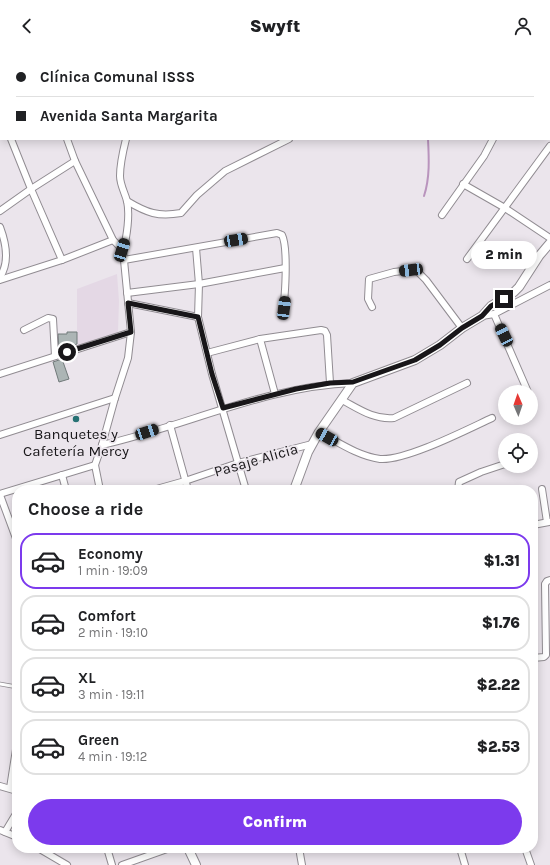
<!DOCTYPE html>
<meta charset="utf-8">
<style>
body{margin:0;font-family:Karla,sans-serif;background:#f6f6f6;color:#202124;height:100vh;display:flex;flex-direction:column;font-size:15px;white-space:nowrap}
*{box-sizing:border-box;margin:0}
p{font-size:13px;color:#757577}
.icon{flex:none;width:22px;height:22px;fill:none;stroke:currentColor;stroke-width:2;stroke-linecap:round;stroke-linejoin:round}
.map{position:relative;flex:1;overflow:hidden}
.panel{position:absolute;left:12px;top:433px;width:526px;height:368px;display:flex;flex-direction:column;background:#fff;border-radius:16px;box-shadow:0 2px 10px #0003}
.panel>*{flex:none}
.hud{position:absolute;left:0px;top:0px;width:550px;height:88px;box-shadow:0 2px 10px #0003;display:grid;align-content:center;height:88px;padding:0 16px;background:#fff}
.needle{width:26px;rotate:358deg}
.tools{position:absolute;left:498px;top:333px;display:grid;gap:8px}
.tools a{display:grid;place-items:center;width:40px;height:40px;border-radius:50%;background:#fff;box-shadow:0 2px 10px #0003;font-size:20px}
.end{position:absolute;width:18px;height:18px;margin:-9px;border:5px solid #181619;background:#fff;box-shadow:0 0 0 2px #fff}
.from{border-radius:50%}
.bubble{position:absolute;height:28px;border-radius:14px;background:#fff;box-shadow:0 2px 10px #0003;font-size:13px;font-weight:800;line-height:28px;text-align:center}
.car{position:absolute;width:12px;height:24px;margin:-12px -6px;border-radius:5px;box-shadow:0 0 3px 1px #0007;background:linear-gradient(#222 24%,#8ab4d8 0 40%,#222 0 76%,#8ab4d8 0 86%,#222 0)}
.hud b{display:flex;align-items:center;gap:14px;height:38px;font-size:15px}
.hud b+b{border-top:1px solid #e0e0e0}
.hud i{width:10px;height:10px;background:#202124}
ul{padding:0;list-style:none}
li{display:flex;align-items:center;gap:12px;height:56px;margin:0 8px 6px;padding:0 8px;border:2px solid #e0e0e0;border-radius:16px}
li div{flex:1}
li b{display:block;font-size:15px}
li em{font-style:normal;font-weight:800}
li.current{border-color:#7c3aed}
li>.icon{width:36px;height:36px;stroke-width:1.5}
h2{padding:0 16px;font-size:18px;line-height:48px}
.primary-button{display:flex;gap:8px;margin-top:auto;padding:8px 16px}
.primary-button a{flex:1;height:46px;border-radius:24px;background:#7c3aed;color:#fff;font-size:16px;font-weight:800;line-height:46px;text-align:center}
header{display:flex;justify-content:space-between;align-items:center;height:52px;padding:0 16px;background:#fff;font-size:18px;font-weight:800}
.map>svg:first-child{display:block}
</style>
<header><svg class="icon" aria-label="back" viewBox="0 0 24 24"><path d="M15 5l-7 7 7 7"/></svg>Swyft<svg class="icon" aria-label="person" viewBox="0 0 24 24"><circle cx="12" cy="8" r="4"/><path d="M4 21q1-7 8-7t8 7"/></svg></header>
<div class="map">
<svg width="550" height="813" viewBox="0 0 550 813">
<rect width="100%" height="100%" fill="#ebe5ec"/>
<polygon fill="#e4d8e5" points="117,222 119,249 118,279 117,281 77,294 77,237"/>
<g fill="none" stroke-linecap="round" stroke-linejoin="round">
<g stroke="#b994bd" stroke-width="2">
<polyline points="423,0 423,1"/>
<path d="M424,144C430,126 429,106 428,87"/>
</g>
</g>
<g fill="#acb5b5" stroke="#717a7a">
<polygon points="67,280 77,280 77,292 59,298 58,282 67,282"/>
<polygon points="62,307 69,327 59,330 53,310"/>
</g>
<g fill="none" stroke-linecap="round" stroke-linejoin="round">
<defs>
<polyline id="lane" points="0,632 17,635"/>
<g id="street">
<polyline points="45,0 45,1"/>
<polyline points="218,0 218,1"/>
<polyline points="547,0 550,1"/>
<polyline points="24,1 25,0"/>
<polyline points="125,1 125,0"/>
<polyline points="0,32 1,31"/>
<polyline points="0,59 1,62"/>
<polyline points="11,87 31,137 62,208"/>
<polyline points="67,87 75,109 113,188 123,198"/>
<polyline points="463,132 505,156 550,186"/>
<path d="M127,149C147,161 158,165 181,161L197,143L225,119L289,87"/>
<polyline points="0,159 31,137 75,109"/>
<polyline points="442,163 484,104 493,87"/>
<path d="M0,175C6,191 10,210 0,225"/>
<polyline points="196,196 199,232 198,265 212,322 246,438"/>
<polyline points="467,207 550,94"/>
<path d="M124,208L277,181L282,183C288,195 286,250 281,263"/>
<polyline points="0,228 62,208 113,188"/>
<polyline points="127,241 199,232 285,216"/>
<polyline points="128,251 198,265"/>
<polyline points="372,255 368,247 369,227 394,220 411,218 418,220 426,228 462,276"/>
<polyline points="494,262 528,340"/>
<polyline points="482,264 494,262 550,233"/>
<polyline points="24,278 48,266 53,267 55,304"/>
<polyline points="260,287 275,342"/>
<polyline points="207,301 260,287 321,278 325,279 327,283 330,331"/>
<polyline points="0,322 131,280"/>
<path d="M342,348C359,357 374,368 394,366L467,331"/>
<polyline points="531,348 532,349"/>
<polyline points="170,373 188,438"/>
<path d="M319,380C338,390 358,404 380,407C406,409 468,377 492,366"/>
<polyline points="0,383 115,346"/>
<path d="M102,393C187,374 266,334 353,331"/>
<polyline points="62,423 66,438"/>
<polyline points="542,437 547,470"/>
<path d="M100,438L95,413L102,393L115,346L128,306L131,280L123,198C127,185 130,162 127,149C125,141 120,133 120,124C120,112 123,99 126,87"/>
<polyline points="153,438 185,429 238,411 312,392"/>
<polyline points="458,438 459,430 481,420 505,412"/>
<polyline points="0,442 95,413"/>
<polyline points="0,443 17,489"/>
<polyline points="533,473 549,470"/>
<polyline points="533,606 544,605 546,603 545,532 547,529 550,528"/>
<polyline points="0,734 17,739"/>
<polyline points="10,736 17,691"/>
<polyline points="0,778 17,785"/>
<polyline points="5,780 17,760"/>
<polyline points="38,796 67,813"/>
<polyline points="107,796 112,813"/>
<polyline points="299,796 302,813"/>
<polyline points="460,796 465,813"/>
<polyline points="525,796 531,813"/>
<polyline points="122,813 170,796"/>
</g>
<g id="secondary">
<polyline points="294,438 308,400 319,380 353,331 415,308 440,293 462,276 482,264 491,254 514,240 519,235 539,204 550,191"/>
<polyline points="188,796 196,813"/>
</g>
</defs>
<use href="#lane" stroke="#918c92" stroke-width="4.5"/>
<use href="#street" stroke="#918c92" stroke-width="8"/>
<use href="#secondary" stroke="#918c92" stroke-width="10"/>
<use href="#lane" stroke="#fff" stroke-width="3"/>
<use href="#street" stroke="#fff" stroke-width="6"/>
<use href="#secondary" stroke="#fff" stroke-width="8"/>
</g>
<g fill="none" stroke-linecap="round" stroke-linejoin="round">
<polyline stroke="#181619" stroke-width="5" points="67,300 131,280 128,251 198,265 212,322 223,356 296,337 330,331 353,330 415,308 440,293 462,276 482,264 491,254 504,247"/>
</g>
<circle fill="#277274" stroke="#ebe5ec" stroke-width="1.5" cx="76" cy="367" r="4"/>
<g text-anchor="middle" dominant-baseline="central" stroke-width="3.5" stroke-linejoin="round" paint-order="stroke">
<g font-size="15" fill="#181619" stroke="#ebe5ec">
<text x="76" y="382">Banquetes y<tspan x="76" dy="17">Cafetería Mercy</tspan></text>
</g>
<g font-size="15" fill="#181619" stroke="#ebe5ec">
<text transform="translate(256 408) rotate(-16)">Pasaje Alicia</text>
</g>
</g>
</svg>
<div class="tools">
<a><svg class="needle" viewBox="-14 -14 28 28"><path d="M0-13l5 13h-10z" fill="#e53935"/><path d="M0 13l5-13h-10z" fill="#757577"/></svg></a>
<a><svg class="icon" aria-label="locate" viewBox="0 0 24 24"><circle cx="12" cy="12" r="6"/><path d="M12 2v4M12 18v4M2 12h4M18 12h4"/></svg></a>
</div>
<i class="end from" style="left:67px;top:300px"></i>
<i class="end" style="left:504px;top:247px"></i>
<div class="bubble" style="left:471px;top:189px;width:66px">2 min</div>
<i class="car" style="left:236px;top:188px;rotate:80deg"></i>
<i class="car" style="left:122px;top:198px;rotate:17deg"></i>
<i class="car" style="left:411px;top:218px;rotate:263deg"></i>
<i class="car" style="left:284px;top:256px;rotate:7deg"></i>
<i class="car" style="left:504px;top:283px;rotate:334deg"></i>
<i class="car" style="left:147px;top:380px;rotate:72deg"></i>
<i class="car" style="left:327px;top:385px;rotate:299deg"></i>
<div class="hud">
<b><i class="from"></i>Clínica Comunal ISSS</b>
<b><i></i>Avenida Santa Margarita</b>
</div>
<section class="panel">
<h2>Choose a ride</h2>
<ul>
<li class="current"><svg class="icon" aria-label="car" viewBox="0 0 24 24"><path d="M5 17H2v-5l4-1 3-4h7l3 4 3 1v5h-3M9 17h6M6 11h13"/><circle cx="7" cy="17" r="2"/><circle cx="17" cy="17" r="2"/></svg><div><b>Economy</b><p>1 min · 19:09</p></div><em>$1.31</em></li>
<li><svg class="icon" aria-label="car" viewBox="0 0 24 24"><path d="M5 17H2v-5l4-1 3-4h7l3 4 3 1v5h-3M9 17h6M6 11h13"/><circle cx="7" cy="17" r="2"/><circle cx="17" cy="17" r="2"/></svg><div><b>Comfort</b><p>2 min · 19:10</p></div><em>$1.76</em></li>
<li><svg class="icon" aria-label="car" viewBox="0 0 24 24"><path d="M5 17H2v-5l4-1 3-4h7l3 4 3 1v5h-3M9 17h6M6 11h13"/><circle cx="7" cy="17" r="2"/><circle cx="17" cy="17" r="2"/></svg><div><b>XL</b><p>3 min · 19:11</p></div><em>$2.22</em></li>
<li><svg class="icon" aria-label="car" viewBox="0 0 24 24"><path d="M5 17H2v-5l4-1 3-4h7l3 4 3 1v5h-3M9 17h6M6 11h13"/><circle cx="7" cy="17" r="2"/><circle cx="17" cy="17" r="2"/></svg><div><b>Green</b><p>4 min · 19:12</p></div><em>$2.53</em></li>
</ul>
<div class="primary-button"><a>Confirm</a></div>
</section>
</div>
